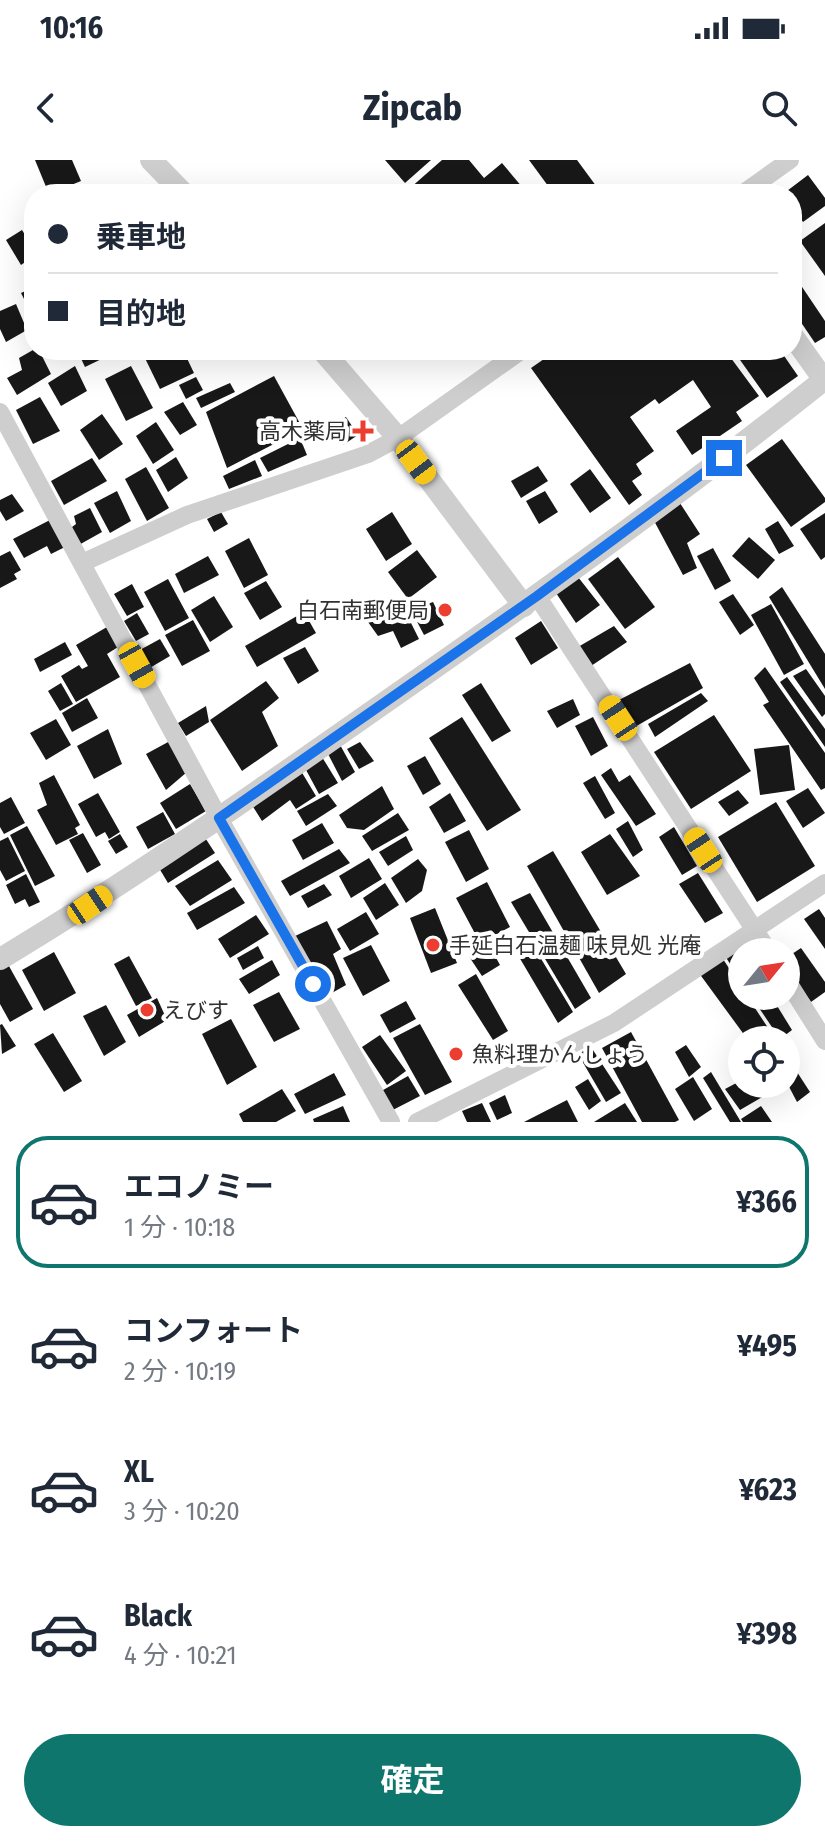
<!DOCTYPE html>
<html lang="ja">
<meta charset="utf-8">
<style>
body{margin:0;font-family:"Fira Sans Condensed","Noto Sans JP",sans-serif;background:#f2f2f3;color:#1f2937;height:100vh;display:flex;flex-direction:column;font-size:30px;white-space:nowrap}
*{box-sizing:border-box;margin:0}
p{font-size:26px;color:#747a83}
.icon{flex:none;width:44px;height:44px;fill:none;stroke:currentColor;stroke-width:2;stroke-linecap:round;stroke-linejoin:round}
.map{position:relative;height:962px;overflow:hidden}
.drawer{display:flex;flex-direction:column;background:#fff;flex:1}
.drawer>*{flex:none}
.banner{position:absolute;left:24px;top:24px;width:778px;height:176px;border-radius:32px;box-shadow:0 8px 32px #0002;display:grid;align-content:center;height:176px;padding:0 24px;background:#fff}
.needle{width:52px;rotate:60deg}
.tools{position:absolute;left:728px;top:778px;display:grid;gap:16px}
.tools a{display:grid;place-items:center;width:72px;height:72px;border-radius:50%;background:#fff;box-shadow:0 8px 32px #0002;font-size:40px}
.end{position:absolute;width:36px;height:36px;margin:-18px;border:10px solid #1a73e8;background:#fff;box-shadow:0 0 0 4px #fff}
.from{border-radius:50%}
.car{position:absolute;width:24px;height:48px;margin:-24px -12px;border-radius:10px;box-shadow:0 0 6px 2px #0007;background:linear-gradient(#f5c518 24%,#345 0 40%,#f5c518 0 76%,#345 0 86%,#f5c518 0)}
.banner b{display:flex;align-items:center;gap:28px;height:76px;font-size:30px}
.banner b+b{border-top:2px solid #e0e1e3}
.banner i{width:20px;height:20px;background:#1f2937}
ul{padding:14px 0 0;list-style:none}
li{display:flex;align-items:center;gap:24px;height:132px;margin:0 16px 12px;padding:0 8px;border:4px solid transparent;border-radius:32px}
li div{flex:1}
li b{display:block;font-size:30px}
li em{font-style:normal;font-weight:700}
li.selected{border-color:#0f766e}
li>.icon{width:72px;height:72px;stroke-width:1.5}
.primary-button{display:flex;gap:16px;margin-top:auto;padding:16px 24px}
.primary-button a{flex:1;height:92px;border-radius:48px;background:#0f766e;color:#fff;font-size:32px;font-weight:700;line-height:92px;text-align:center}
.status{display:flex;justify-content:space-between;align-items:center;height:56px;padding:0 40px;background:#fff;direction:ltr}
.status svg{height:22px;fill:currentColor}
header{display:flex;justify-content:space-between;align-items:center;height:104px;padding:0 24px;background:#fff;font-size:36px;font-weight:700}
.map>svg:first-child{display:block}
</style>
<div class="status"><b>10:16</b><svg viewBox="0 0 49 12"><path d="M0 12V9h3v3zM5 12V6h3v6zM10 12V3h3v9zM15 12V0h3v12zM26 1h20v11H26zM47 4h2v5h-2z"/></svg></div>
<header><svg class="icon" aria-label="back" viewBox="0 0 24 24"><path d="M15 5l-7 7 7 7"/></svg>Zipcab<svg class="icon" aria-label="search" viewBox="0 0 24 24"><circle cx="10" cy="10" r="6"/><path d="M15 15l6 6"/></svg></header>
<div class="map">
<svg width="825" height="962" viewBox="0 0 825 962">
<rect width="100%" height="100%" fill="#fff"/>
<g fill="#181818">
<polygon points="35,0 72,0 81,21 49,34"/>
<polygon points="385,0 431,0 405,23"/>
<polygon points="442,0 469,0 484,18 502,3 528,34 414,34 409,29"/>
<polygon points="529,0 577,0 602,34 554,34"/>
<polygon points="808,15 825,38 825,46 803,62 792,46 792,34 783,34"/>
<polygon points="825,63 825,116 800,81"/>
<polygon points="22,70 34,89 34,96 21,105 6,80"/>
<polygon points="794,115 825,161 825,177 815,183 792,149"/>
<polygon points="34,127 34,159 21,133"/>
<polygon points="16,144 27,170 6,182 0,169 0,151"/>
<polygon points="33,190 39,190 51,214 17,235 7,218 22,210 19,198"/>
<polygon points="77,190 112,190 114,193 85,207"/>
<polygon points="141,190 183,190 194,213 160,229"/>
<polygon points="557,190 725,190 759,236 736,252 742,261 692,295 676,271 711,247 693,220 659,244 655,239 630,257 654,291 636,304 642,314 632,321 642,335 629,345 531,208"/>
<polygon points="733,190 780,190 798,216 767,238"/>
<polygon points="75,206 87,231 61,246 48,223"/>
<polygon points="131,206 153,248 126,261 105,219"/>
<polygon points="274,216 303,269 227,308 206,252"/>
<polygon points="196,217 203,230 186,239 179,225"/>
<polygon points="230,223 235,232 201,248 196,238"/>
<polygon points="40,237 60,271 33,284 16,250"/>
<polygon points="183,242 197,265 180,275 164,252"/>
<polygon points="102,254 123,284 99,300 80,270"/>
<polygon points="346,257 358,275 343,285 333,265"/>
<polygon points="156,262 174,290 153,304 136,276"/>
<polygon points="300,278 307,295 268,312 260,298"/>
<polygon points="782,279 825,338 825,342 791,367 746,305"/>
<polygon points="176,297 188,318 168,332 156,310"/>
<polygon points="92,298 107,321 64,345 51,321"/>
<polygon points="255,300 262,316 229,329 223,316"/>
<polygon points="538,306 548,321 521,338 511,321"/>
<polygon points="146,307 169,348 147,361 125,319"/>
<polygon points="590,309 611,338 590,353 570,324"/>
<polygon points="117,331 131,361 110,373 94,343"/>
<polygon points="545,331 558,352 539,364 526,341"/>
<polygon points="12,334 24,351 6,361 0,351 0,340"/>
<polygon points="678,340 700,374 687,383 697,408 683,415 652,357"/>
<polygon points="90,348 102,372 77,386 68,370 76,364 74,356"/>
<polygon points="221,352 228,364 214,372 207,359"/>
<polygon points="392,352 412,384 386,401 366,369"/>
<polygon points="825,353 825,397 821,400 800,369"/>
<polygon points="50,360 65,387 51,394 47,386 24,398 13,379"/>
<polygon points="778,361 794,386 779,394 765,369"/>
<polygon points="749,377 775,400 758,419 732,396"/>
<polygon points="249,378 268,415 244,428 225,391"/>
<polygon points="713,388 731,421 715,430 697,396"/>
<polygon points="417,390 437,417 408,439 388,412"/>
<polygon points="10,391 21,410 14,414 17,419 0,428 0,396"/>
<polygon points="208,396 219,415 184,433 175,414"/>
<polygon points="618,397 655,447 625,469 588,419"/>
<polygon points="578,417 600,445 576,463 556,433"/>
<polygon points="168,419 189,458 165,471 144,432"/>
<polygon points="266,421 282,447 260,460 244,433"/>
<polygon points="132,424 144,447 127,456 114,434"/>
<polygon points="782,427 825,494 825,529 769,437"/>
<polygon points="733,434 754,465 740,475 719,442"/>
<polygon points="214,436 233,467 210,482 191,450"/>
<polygon points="433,442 444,465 424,475 411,450"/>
<polygon points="401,443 419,479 401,488 393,471 378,476 368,462"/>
<polygon points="771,444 804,504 784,515 751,455"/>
<polygon points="304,452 316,473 257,507 245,486"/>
<polygon points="137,453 149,474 136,481 124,461"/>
<polygon points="193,460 210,491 182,506 165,475"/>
<polygon points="541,461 558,488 531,505 515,478"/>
<polygon points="614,466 627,482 591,506 578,487"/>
<polygon points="107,467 118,487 107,494 120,517 76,542 61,516 79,505 82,509 88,506 76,485"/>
<polygon points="160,479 170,496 148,509 138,491"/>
<polygon points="65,482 72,495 40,512 34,499"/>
<polygon points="305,487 319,511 298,524 283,498"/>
<polygon points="690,503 703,528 633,568 619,540"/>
<polygon points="765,507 825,593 825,628 821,630 763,545 769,542 754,518"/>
<polygon points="806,509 825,536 825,554 822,557 793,516"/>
<polygon points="787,517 825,569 825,587 780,522"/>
<polygon points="266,521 279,538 262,552 278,586 242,611 210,560"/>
<polygon points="61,523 73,544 60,551 48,531"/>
<polygon points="481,523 511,571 492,582 462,535"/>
<polygon points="701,533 708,541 655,577 648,564"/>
<polygon points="87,538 98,558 72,572 62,553"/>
<polygon points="573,539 580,555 557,568 547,551"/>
<polygon points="206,546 209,562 186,576 178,563"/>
<polygon points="714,555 751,611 691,649 654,592"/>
<polygon points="462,557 521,650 487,671 429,578"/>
<polygon points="593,557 608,586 591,596 575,566"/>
<polygon points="56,559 71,585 46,600 30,573"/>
<polygon points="108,569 122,604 94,619 77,586"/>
<polygon points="170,581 187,612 166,630 146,594"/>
<polygon points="360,582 374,601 359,609 347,589"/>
<polygon points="339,583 355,612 342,621 326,590"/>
<polygon points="789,585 795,630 760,635 754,589"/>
<polygon points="425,596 441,624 423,635 407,606"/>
<polygon points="322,597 338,623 319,634 305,608"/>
<polygon points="611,608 619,622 630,615 656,654 636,666 601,615"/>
<polygon points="301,611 316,636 296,649 290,640 262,661 250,642"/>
<polygon points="54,615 80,665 75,668 78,674 56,685 37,650 47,645 39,623"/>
<polygon points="595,616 615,653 605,659 583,623"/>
<polygon points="190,624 206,651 176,669 160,643"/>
<polygon points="382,626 394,649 364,670 347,668 339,655"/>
<polygon points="808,628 825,653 803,668 786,641"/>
<polygon points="738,630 749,643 729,656 718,642"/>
<polygon points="98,633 120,672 109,679 105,672 96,677 78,644"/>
<polygon points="450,633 466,661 444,673 429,647"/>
<polygon points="328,634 337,646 306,666 297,651"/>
<polygon points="11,637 25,663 4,674 0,667 0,643"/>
<polygon points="776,642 815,706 757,742 718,677"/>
<polygon points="163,652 175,674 148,689 136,667"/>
<polygon points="398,653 409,670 372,691 362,676"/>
<polygon points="628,661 643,690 633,697 616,669"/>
<polygon points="322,663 334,683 303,700 292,680"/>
<polygon points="27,666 55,716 35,726 10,675"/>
<polygon points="674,667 697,706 682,715 659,677"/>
<polygon points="469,670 489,709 466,722 445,682"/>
<polygon points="83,673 101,705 87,713 69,680"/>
<polygon points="202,673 215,693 168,723 156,703"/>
<polygon points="120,674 128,687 116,694 108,681"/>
<polygon points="610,674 640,716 607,735 581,692"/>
<polygon points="406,676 413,690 388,706 379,692"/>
<polygon points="8,677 25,711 6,721 0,710 0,681"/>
<polygon points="339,689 350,703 290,736 281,721"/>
<polygon points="553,691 626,814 599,833 527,706"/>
<polygon points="369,698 382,719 351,738 339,716"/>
<polygon points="418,699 427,710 422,731 406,743 391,718"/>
<polygon points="218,700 232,720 190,746 175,726"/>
<polygon points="698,713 723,753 705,763 679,724"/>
<polygon points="26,714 40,742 29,747 25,739 15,744 6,725"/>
<polygon points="487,722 510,767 480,783 456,738"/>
<polygon points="385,723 399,745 376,760 363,738"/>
<polygon points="324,724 332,735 308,748 301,736"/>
<polygon points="234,727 245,743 197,770 187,753"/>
<polygon points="530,733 591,838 575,849 511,742"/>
<polygon points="435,748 457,803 431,813 410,758"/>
<polygon points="819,749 825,758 825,789 804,759"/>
<polygon points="366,752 379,774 350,791 337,769"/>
<polygon points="256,755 269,774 230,798 218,779"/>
<polygon points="327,761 341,789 333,794 346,825 323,838 293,777"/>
<polygon points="528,777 573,852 558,863 512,785"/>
<polygon points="738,783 743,792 742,822 723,793"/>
<polygon points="371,785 390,821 363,836 343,798"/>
<polygon points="489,785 500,805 482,816 468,795"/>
<polygon points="258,786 264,798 243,810 237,798"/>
<polygon points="801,788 825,822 825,832 811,842 786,807 786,798"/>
<polygon points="54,792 76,833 44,851 22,810"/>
<polygon points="129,796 152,838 136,846 114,804"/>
<polygon points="721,796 742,828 742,836 747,836 776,880 748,880 696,809"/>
<polygon points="5,799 33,849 10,862 0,844 0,802"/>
<polygon points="272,800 280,815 249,834 239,819"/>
<polygon points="476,814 508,871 493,880 458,825"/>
<polygon points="279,832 300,869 274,882 253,845"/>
<polygon points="751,836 771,836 792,870 780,879"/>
<polygon points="157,838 167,860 139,877 127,855"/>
<polygon points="406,841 416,859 390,873 380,855"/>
<polygon points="106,845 126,882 104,896 83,856"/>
<polygon points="231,859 257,907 227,925 202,874"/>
<polygon points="2,864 16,886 2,894 0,865"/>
<polygon points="420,864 452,922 425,935 393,878"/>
<polygon points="631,872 679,960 675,962 642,962 602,888"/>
<polygon points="53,873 82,921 64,932 34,884"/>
<polygon points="380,875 406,911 387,925 362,887"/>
<polygon points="686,885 701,907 689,917 675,892"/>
<polygon points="591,887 621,933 606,942 578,894"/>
<polygon points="786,895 810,932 797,942 786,921"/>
<polygon points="711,912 741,962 730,962 703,918"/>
<polygon points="334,913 346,935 305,954 294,934"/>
<polygon points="408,916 420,936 387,953 376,934"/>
<polygon points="693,917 712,949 694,961 675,929"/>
<polygon points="588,919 601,941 589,950 575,927"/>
<polygon points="742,920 742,924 771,924 774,930 740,950 725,929"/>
<polygon points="282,929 296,951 276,962 243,962 239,954"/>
<polygon points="505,935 512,953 497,960 489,943"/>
<polygon points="567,940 578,962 524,962"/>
<polygon points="482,943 491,962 467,962 462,951"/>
<polygon points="625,943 637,962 594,962"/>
<polygon points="343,946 350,962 314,962 313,959"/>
<polygon points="761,946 772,962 743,962 741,959"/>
</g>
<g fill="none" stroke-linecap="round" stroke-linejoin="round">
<g stroke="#cecece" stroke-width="18">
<polyline points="742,34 790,0"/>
<polyline points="0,252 219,658 391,962"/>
<polyline points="82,403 187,355 368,294 398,278 522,190"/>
<polyline points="537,436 769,792"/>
<polyline points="786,819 825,881"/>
<polyline points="417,962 614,863 825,723"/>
</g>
<g stroke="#cecece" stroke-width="22">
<polyline points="151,0 184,34"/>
<polyline points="792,175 824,220"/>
<polyline points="322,190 398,278 524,446"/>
<path d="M0,799C130,721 253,635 377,548C529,442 680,335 825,219"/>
</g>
</g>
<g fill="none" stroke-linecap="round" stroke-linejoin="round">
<polyline stroke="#1a73e8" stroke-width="10" points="313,824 219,658 537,436 724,298"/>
</g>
<g fill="#eb3d30" stroke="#fff" stroke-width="3">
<path d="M359 259h8v8h8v8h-8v8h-8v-8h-8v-8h8z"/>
<circle cx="445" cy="450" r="8"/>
<circle cx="433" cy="785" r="8"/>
<circle cx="147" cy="850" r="8"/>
<circle cx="456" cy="894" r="8"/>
</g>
<g text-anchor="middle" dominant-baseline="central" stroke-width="8" stroke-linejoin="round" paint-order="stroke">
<g font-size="22" fill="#313131" stroke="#fff" text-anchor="start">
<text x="347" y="271" text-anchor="end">高木薬局</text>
<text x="429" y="450" text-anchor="end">白石南郵便局</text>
<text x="449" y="785">手延白石温麺 味見処 光庵</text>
<text x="163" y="850">えびす</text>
<text x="472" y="894">魚料理かんしょう</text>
</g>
</g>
</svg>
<div class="tools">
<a><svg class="needle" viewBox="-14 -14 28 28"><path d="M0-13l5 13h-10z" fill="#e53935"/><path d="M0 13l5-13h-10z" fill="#747a83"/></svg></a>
<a><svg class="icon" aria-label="locate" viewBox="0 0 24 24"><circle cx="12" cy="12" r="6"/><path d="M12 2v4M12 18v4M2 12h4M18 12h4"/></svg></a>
</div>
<i class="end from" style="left:313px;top:824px"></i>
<i class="end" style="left:724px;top:298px"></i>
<i class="car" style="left:416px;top:302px;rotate:143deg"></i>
<i class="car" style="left:137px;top:505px;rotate:151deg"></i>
<i class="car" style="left:618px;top:558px;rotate:327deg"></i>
<i class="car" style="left:703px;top:690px;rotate:327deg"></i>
<i class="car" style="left:90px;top:745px;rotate:56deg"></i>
<div class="banner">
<b><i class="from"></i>乗車地</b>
<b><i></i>目的地</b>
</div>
</div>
<section class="drawer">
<ul>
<li class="selected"><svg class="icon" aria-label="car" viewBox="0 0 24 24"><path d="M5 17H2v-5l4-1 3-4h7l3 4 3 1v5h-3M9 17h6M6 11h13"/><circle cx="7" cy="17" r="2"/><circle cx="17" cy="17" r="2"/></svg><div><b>エコノミー</b><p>1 分 · 10:18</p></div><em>¥366</em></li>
<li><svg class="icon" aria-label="car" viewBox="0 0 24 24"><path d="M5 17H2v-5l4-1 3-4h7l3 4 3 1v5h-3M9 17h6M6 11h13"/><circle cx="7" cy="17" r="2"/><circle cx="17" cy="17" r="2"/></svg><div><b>コンフォート</b><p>2 分 · 10:19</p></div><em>¥495</em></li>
<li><svg class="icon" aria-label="car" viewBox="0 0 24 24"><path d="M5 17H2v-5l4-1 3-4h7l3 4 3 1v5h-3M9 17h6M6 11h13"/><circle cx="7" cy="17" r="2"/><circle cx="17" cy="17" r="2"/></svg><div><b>XL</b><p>3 分 · 10:20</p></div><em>¥623</em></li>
<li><svg class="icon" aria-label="car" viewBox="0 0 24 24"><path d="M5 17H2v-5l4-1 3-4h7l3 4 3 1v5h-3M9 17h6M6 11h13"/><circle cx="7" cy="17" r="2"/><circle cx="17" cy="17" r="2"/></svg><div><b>Black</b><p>4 分 · 10:21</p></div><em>¥398</em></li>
</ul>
<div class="primary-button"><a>確定</a></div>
</section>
